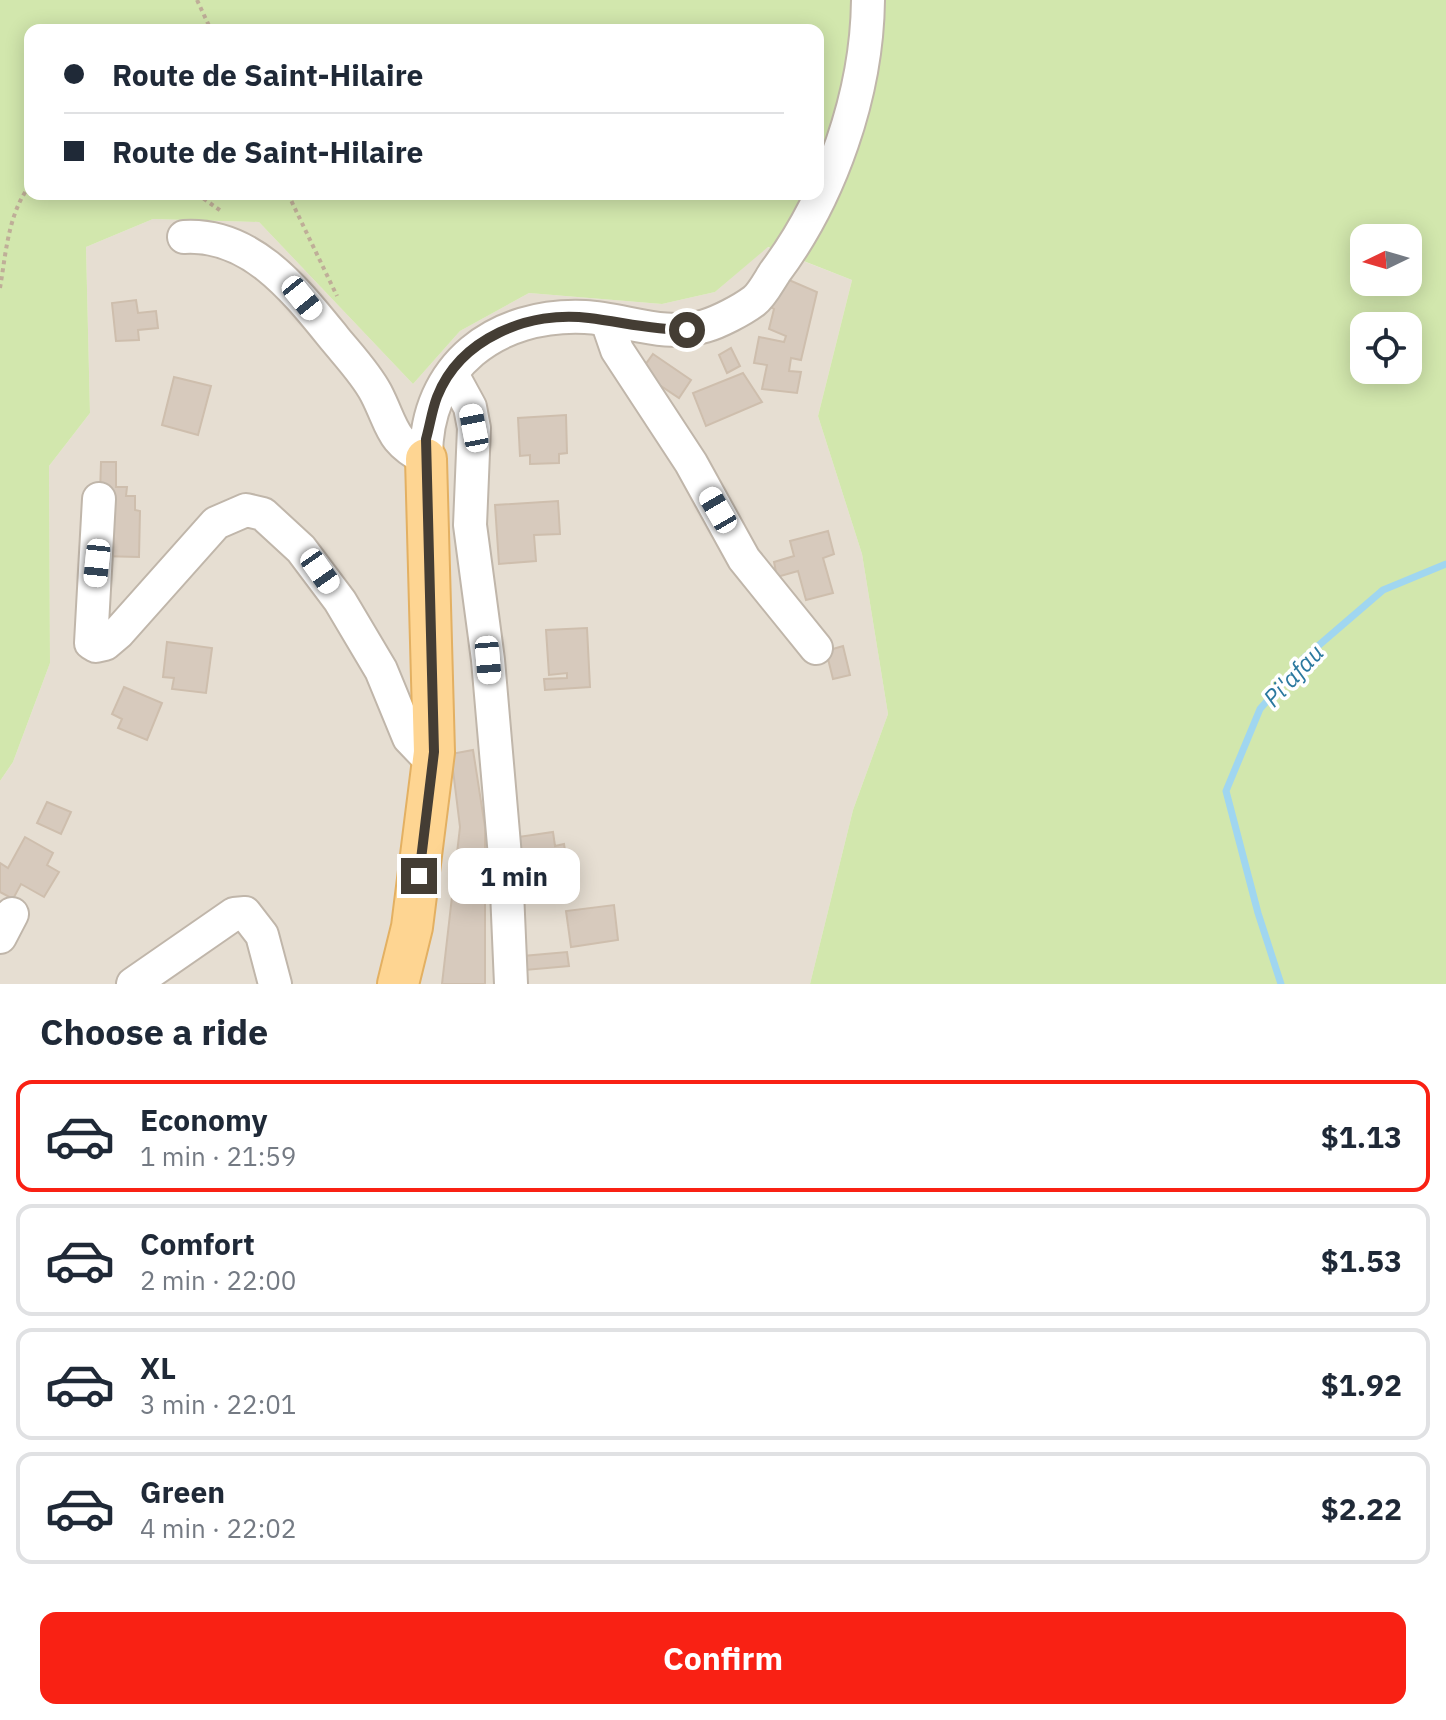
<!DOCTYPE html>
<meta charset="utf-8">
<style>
body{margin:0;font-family:"IBM Plex Sans",sans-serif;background:#f6f6f7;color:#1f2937;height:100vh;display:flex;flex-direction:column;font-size:30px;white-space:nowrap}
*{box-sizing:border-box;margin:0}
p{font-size:26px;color:#747a83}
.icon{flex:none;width:44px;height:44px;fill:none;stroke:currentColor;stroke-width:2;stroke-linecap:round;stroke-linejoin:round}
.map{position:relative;height:984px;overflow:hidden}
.panel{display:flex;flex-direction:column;background:#fff;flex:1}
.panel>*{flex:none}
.top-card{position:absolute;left:24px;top:24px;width:800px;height:176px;border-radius:16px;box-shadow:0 4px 20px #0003;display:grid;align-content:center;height:176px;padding:0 40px;background:#fff}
.needle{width:52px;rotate:265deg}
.fabs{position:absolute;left:1350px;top:224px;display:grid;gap:16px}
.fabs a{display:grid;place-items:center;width:72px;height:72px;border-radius:16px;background:#fff;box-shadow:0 4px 20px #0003;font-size:40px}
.end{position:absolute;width:36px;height:36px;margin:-18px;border:10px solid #443d34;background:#fff;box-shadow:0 0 0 4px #fff}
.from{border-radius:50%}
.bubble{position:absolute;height:56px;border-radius:16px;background:#fff;box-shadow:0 4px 20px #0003;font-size:26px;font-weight:800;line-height:56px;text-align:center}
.car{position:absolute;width:24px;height:48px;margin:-24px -12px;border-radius:10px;box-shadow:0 0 6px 2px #0007;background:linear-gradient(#fff 24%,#345 0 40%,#fff 0 76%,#345 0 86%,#fff 0)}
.top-card b{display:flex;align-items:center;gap:28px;height:76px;font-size:30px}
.top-card b+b{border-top:2px solid #e0e1e3}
.top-card i{width:20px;height:20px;background:#1f2937}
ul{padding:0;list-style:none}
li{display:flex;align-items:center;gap:24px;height:112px;margin:0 16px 12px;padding:0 24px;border:4px solid #e0e1e3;border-radius:16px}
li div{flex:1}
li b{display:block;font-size:30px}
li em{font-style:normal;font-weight:800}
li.selected{border-color:#f92114}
li>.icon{width:72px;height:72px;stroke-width:1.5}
h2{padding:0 40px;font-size:36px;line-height:96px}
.cta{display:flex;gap:16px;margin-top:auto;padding:16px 40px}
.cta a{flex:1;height:92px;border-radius:16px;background:#f92114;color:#fff;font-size:32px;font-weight:800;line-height:92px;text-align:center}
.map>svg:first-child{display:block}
</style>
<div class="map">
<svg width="1446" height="984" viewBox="0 0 1446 984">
<rect width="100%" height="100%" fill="#f2ede4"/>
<polygon fill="#e6ded2" points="153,219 259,222 413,384 460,331 529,293 662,304 715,292 767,247 852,280 818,416 862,554 888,714 853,810 810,984 0,984 0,781 13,762 50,663 49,466 90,413 86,247"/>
<path fill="#d2e7ad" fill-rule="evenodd" d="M0,0H1446V984H810L853,810L888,714L862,554L818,416L852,280L768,247L715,292L662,304L529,293L460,331L413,384L259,222L153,219L86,247L90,413L49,466L50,663L13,762L0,781ZM30,30H818V194H30ZM1364,238H1408V282H1364ZM1364,326H1408V370H1364Z"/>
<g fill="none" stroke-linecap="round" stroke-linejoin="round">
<polyline stroke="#a0d6f0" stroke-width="7" points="1281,984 1258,913 1226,791 1260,709 1304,658 1383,590 1446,564"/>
</g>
<g fill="#d7cabd" stroke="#cebead" stroke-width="2">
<polygon points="782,277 817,292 801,360 791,358 789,371 801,372 797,393 762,389 767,365 754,363 759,337 784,342 786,336 769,329 774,309 769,306"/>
<polygon points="136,300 138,313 156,311 158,328 138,330 139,340 116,341 112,303"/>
<polygon points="731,348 740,366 727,373 719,355"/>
<polygon points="653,354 691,380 679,398 640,372"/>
<polygon points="743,373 762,402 706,426 693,393"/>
<polygon points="174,377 211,386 198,435 162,425"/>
<polygon points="566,415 567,453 559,454 559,463 530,464 530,455 520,456 518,418"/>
<polygon points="101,462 116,462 116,487 127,487 126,496 135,496 135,510 140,511 139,557 98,556"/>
<polygon points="558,501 560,534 534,535 536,561 499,564 495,505"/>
<polygon points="828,531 834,554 823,558 833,593 806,600 798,571 777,577 774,562 794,556 790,541"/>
<polygon points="587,628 590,687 545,690 544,679 567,678 567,673 549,675 546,630"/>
<polygon points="167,642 212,648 206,693 172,689 174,678 163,677"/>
<polygon points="843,646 850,675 833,679 826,651"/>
<polygon points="124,687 162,703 147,740 118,728 122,719 112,714"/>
<polygon points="473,750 485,827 485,984 442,984 460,827 451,754"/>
<polygon points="47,802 71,812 61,834 37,823"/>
<polygon points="553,832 555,846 564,844 568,870 555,872 554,893 532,896 531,888 525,888 518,837"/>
<polygon points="25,837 53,853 47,865 59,872 44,897 21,884 13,899 0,892 0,863 8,868"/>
<polygon points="614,905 618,940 571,947 566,911"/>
<polygon points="567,952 569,966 525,970 523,956"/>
</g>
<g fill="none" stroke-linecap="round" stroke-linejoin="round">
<defs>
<g id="minor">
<path d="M184,237C252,233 296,291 335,339C349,356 366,374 376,393C393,426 390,441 426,459C425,365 497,313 585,317C625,319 664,338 705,326C719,322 742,310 754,301C762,295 769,281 775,272C831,197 867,94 868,0"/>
<polyline points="607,321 617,350 691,463 744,559 816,648"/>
<polyline points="452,374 470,407 474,428 470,525 488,660 506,868 511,984"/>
<polyline points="99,499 91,643 96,646 105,644 118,633 216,523 246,510 263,514 301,549 340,601 381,670 409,738 433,763"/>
<polyline points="0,937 12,914"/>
<polyline points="133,984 234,914 245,913 262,935 275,984"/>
</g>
<polyline id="major" points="398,984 412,927 434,752 426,459"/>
</defs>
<use href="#minor" stroke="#c0b6aa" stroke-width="36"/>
<use href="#major" stroke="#e3b062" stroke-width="44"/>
<g stroke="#bfae98" stroke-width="4" stroke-dasharray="4 4" stroke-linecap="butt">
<polyline points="197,0 211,30"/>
<polyline points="197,194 221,211"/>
<polyline points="288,194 337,296"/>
<path d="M0,288C6,253 8,214 30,185"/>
</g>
<use href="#minor" stroke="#fff" stroke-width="32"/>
<use href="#major" stroke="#fed592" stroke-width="40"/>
</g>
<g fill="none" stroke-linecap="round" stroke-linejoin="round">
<path stroke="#443d34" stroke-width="10" d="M419,876L434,752L426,439C430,425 432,410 437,397C460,338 530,310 589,318C622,322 653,330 687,330"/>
</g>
<g text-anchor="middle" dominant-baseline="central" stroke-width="7" stroke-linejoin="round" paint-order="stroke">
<g font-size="24" font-style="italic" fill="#2b799f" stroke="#fff">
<text transform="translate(1293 675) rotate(-47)">Pi'afau</text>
</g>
</g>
</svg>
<div class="fabs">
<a><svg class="needle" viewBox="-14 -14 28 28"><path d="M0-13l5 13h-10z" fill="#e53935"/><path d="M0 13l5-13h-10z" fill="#747a83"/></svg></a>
<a><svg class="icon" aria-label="locate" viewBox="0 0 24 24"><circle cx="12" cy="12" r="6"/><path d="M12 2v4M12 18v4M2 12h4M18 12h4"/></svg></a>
</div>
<i class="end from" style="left:687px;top:330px"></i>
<i class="end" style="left:419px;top:876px"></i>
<div class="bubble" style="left:448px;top:848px;width:132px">1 min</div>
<i class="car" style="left:302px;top:298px;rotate:141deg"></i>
<i class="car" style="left:474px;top:428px;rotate:349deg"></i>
<i class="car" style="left:718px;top:510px;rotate:330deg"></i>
<i class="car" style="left:97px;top:563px;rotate:186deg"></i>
<i class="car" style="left:320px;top:571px;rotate:145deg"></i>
<i class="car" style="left:488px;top:660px;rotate:175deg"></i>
<div class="top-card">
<b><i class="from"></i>Route de Saint-Hilaire</b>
<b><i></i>Route de Saint-Hilaire</b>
</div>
</div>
<section class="panel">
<h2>Choose a ride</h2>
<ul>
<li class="selected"><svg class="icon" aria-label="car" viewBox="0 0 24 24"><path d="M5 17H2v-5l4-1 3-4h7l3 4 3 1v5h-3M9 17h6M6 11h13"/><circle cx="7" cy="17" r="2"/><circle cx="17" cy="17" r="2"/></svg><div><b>Economy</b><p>1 min · 21:59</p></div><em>$1.13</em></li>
<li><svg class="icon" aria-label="car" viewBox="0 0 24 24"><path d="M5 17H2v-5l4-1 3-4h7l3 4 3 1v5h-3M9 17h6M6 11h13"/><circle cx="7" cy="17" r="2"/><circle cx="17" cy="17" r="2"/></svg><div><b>Comfort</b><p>2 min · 22:00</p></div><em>$1.53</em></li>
<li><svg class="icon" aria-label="car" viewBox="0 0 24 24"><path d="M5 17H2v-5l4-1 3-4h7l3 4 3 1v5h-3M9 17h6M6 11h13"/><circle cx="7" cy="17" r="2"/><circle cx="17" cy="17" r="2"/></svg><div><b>XL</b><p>3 min · 22:01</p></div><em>$1.92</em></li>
<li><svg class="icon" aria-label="car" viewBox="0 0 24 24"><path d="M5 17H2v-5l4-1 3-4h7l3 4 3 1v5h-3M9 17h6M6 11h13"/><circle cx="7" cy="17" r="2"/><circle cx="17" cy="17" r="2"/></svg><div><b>Green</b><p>4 min · 22:02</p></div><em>$2.22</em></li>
</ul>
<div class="cta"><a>Confirm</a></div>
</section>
